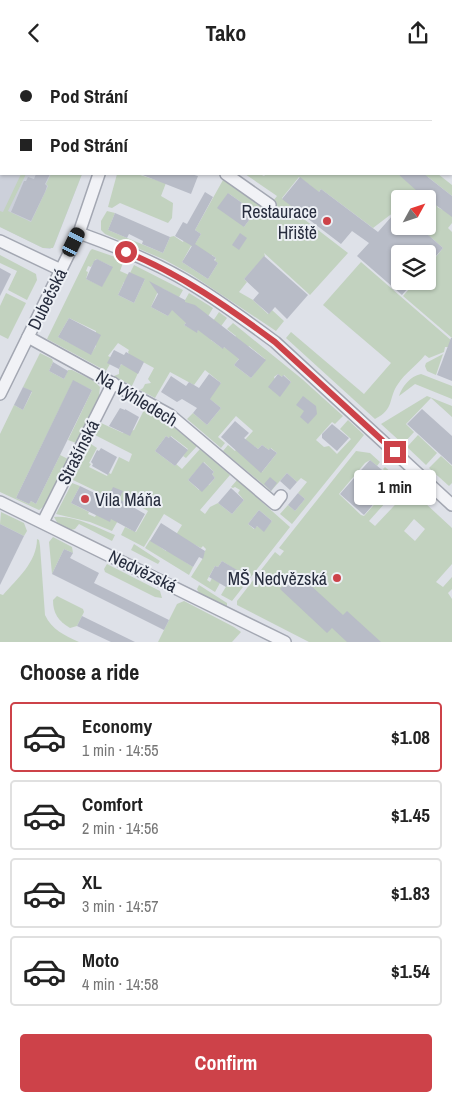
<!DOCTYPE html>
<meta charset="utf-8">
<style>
body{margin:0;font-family:"Archivo Narrow",sans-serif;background:#f6f6f6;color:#222;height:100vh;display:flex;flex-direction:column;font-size:19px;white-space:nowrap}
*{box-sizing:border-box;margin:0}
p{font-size:16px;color:#767676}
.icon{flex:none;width:28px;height:28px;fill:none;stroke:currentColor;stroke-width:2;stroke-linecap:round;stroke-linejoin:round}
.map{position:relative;height:577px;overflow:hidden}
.panel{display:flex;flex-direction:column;background:#fff;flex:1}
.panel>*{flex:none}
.guide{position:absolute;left:0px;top:0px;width:452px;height:110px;box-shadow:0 1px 4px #0004;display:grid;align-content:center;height:110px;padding:0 20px;background:#fff}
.needle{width:32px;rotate:50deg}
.fabs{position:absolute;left:391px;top:125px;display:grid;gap:10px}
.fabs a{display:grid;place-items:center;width:45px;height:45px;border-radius:5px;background:#fff;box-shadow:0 1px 4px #0004;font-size:25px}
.end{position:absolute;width:22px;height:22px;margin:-11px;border:6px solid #cd4249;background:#fff;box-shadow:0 0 0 2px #fff}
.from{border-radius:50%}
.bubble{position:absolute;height:35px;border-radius:5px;background:#fff;box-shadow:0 1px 4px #0004;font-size:16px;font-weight:700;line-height:35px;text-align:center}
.car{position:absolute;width:15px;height:30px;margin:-15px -8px;border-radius:6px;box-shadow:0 0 4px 1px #0007;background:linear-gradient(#222 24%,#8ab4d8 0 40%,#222 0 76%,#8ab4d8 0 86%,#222 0)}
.guide b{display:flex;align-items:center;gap:18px;height:48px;font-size:19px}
.guide b+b{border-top:1px solid #e0e0e0}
.guide i{width:12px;height:12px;background:#222}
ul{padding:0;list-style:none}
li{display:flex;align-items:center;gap:15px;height:70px;margin:0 10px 8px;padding:0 10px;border:2px solid #e0e0e0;border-radius:5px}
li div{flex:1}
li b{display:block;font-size:19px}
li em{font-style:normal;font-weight:700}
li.on{border-color:#cd4249}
li>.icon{width:45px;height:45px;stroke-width:1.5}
h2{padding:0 20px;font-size:22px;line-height:60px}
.cta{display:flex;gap:10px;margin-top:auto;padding:10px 20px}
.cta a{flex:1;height:58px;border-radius:5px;background:#cd4249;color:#fff;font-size:20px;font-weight:700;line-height:58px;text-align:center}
header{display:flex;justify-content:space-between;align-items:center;height:65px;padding:0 20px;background:#fff;font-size:22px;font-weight:700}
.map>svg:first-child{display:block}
</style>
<header><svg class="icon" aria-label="back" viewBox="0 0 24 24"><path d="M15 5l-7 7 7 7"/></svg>Tako<svg class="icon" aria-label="share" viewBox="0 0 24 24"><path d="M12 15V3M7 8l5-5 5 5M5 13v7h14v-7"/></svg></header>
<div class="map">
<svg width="452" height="577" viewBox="0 0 452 577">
<rect width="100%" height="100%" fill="#dee1e8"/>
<polygon fill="#ccd0da" points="0,0 106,0 1,1 1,109 82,109 54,181 50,184 43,183 0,162"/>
<g fill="#c2d2bf" fill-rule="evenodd">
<polygon points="21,109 26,109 8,146 31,157 48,121 46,119 51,109 82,109 53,183 43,183 0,162 0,146 3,147"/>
<polygon points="117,109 137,109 166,118 161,131 173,138 172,153 168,158 120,138 112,143 108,142"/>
<path d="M245,109H260L264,111L266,109H398L406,115L410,116L416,109H438L452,120V131L428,112L417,126L426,133L428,131L439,139L437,142L443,145L452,135V158L448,163L452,167V273L403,231L416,216H428V202L443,183L418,161H428V134H400V146L398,144L373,163L321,124L302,149L296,148L348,188L310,230L264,188L265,191L244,214L247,217L239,227L253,235L268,249L272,245L284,256L276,266L192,210L165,195L105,169L101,165V156L107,146L115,148L108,165L163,188L170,172L174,171L183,177L186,171L196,177L201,169L195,165L223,115L266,145L277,131ZM299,112L311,121L282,134V133ZM228,128L255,147L244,162ZM191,181L210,192L212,190L216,193L215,196L218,198L208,214L182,197Z"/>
<path d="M92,184L124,195L120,206L129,210L134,200L183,225L178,234L184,237L189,228L213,243L207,253L213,256L219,247L227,253L211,275L222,283L224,282L227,284L236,271L227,264L233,258L302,314L343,351L335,359L332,357L316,375L324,382L329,381L337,389L351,374L340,364L348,355L362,368L364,370L292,459L280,449L288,440L295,446L305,434L298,428L307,417L301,413L297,417L287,408L271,426L223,386L228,380L235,386L253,366L236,351L218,372L225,378L221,383L187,354L193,348L207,360L221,343L206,331L221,318L205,305L194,320L170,307L155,333L140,325L143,323L145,319L151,318L148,314L154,303L143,297L132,321L114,311L119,309V304L121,299L123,300L129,289L128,287L129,285L118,278L108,291L110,292V299L106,306L47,274L90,186ZM96,194L111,201L110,206L102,221L86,214L88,207L86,206L88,201L91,202ZM145,214L134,238L118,230L124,217ZM162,223L176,231L168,251L151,242L159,224ZM208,250L197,267L184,260L186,258ZM69,253L96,266V281L91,289L58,272ZM249,281L265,294L251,313L234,300ZM278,309L282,312L284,310L291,317L281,329L274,312ZM262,380L269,385L271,383L277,388L262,407L254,381L258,384Z"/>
<polygon points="0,190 36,209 37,215 27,235 8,225 17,206 0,198"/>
<path d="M361,197L452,276L451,282H445L444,287L429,293L425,290C417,300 405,308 398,319C388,333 395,344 375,354L286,273L291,267L364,329L391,298L323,240Z"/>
<polygon points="6,228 26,238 8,274 0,270 0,241"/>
<path d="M40,288L52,294L53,297L49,306L64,314L68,305H72L94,316L100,322L99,331L76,378L68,375L92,325L73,316L16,433L29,439L31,436L36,439L60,390L68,394C62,406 50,440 39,445L0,427V369L14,340L23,345L32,327L23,322Z"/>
<polygon points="443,289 436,310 427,306 425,301 426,298"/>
<path d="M421,309L452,321V334L415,319L399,331C402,322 410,311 421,309Z"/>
<polygon points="427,331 452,341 452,352 431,333 406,359 414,367 403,379 381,359"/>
<path d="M145,343L170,359L197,381L186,393L183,391L188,384L171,371L169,373L166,371L155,386L175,401L176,399L182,404L200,384L230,410L200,445L205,449L210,442L218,438L232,449L244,435L238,428L240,425L235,422L233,423L231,422L237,415L290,462L232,536L221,530L236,505L222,496L218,502L215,501L207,515L210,517L212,513L220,518L215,527L191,512L203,493L202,492L206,484L203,481L201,483L189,477L179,493L193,502L189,510L145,483L150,475L166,486L182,460L164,449L144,482L121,470L125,462L136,467L148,446L131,436L132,434L131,433L112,466L90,457L56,449L72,418L80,421L71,438L89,447L88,449L95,452L106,431L73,415L91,379L97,383L89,398L91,399L89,402L107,411L109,408L111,409L119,392L129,397L132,389L95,370L101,358L123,368L134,365ZM204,397L214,407L212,409L215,413L209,420H203L199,425L188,415ZM259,445L272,456L264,466L257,461L254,464L248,459Z"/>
<polygon points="418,370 437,388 426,400 407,382"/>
<path d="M356,386L370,388L380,397L377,401L370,395L365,398L339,429L361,450L364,451L394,417L383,404L385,402L403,418L369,456L375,461L410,424L452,463V499L436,517L443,522L452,512V524L448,528L452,534V577H309L237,540V536L275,487L280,491L284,486L279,483ZM414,454L425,464L415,476L404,466Z"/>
<polygon points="441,391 452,401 452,418 449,421 429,403"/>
<polygon points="1,447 24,458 27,466 24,471 0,459"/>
<path d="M54,452C75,450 97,463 115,470L112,476L79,459L75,464L71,465L58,459Z"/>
<polygon points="53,472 72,482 73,488 64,484 52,509 49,477"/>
<path d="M37,474L39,475L40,481L45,550C52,565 64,570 79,577H0V529L3,530C17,514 37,497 37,474Z"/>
<polygon points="134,479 160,496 158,499 131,485"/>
<polygon points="107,499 160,526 162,533 155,532 105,507 104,504"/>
<polygon points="199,520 227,538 227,542 199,528 197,524"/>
<path d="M57,531L83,544L84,547L77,561L70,563C58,556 53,548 53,535Z"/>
<polygon points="184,536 234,562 241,567 232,577 158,577 177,539"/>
</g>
<g fill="#b8bcc7">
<polygon points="36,109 50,109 45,119 47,121 45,127 31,156 11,147 24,116 26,116 28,112 34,114"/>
<polygon points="140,109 191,109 198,111 191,129"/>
<polygon points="398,109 424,109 452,131 452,152 417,126"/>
<polygon points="300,112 319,127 321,124 378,167 400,142 400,161 418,161 443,183 428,200 428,189 400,189 400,216 414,216 402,230 357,191 369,178 352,166 341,179 282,134"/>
<polygon points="205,127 213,132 195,165 201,169 195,179 216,193 214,195 218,198 208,214 182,197 192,181 175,171 183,157 187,159"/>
<polygon points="228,128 255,147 244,162 217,143"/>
<polygon points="115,148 170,172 163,188 142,179 143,176 129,169 127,173 108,165"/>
<polygon points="240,168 247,173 239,185 232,180"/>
<polygon points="264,191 308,230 287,254 275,242 269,249 253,235 259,228 244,214"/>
<polygon points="97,194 113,202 102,222 86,214 94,196"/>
<polygon points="0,203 11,209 0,231"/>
<polygon points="129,207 145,214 134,238 118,230"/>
<polygon points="149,216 185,235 185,237 195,240 266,295 251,313 234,300 239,294 224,282 223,284 198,265 197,268 184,260 186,258 172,245 168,251 151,242 158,229"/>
<polygon points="69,253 101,270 91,290 58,272"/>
<polygon points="451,273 452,273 452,316 437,310"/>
<polygon points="114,285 124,290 126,287 144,297 138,309 121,299 119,304 107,298"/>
<polygon points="53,297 68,306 64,314 49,306"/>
<polygon points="209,309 221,318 210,334 221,343 207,360 193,348 197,343 182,334 177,337 161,327 171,311 186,321 189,317 199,323"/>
<polygon points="278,309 282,312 283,310 291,317 280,332 268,322"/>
<polygon points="73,315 92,325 36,439 31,436 29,439 16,433"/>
<polygon points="23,322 32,326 23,345 14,340"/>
<polygon points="303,331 316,341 317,349 308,359 300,352 304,346 296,340"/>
<polygon points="120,343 125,345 125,344 139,352 130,371 109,361"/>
<polygon points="422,344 452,371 452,400 407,359"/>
<polygon points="235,356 249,368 244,373 258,384 262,380 269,385 270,383 277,388 261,408 221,372"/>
<polygon points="332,359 349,373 337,386 322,373 322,369"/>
<polygon points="166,371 169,373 170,371 188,385 175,401 155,386"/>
<polygon points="101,383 117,392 108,410 92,401 93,399 91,397 97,385 99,386"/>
<polygon points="370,395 387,409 386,410 393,417 364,450 340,429"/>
<polygon points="203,397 214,407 212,409 215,413 202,427 188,415"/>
<polygon points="287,408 297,417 290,425 280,416"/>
<polygon points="270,412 277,418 271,426 264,419"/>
<polygon points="80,421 107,434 113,422 123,426 119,434 145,449 135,467 111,454 110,457 71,438"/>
<polygon points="231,423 244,435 232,449 218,438"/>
<polygon points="298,428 305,434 295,446 288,440"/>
<polygon points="259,445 272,456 264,467 257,461 255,464 248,459"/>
<polygon points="161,458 205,486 203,494 199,492 193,502 150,476"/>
<polygon points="0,459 24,471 0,520"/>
<polygon points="64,484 73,488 70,493 99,508 94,518 169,555 164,565 52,509"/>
<polygon points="222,496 237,505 226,522 209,512 215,501 218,502"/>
<polygon points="296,507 343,550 347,546 381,577 347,577 332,563 327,568 280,524"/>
<polygon points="82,551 135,577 111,577 77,561"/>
</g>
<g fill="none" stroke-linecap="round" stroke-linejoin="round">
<defs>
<g id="minor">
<polyline points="323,0 325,1"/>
<polyline points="448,0 449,1"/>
<polyline points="123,1 123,0"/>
<polyline points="377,1 378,0"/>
<polyline points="451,102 452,102"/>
<polyline points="226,109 270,140"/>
<path d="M79,168C118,182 158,198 193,220C221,237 248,257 275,277L452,440"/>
<polyline points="0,176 61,205"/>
<polyline points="28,272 170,350 275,439 281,431"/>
<polyline points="0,329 79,168 99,109"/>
<polyline points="0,437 285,577"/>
<polyline points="43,457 113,318"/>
</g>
</defs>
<use href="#minor" stroke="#a3a7b2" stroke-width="14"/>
<use href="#minor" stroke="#f1f2f6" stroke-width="11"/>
</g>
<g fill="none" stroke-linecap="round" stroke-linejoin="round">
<path stroke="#cd4249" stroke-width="6" d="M126,187C180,209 228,242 275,277L395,387"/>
</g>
<g fill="#cd4249" stroke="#edf0f5" stroke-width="2">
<circle cx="327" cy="156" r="5"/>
<circle cx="85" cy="434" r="5"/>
<circle cx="337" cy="513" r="5"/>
</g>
<g text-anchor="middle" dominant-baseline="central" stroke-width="4" stroke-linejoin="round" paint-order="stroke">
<g font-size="18" fill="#272d3e" stroke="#edf0f5" text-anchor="end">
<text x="317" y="146">Restaurace<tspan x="317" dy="21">Hřiště</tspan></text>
<text x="95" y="434" text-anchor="start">Vila Máňa</text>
<text x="327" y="513">MŠ Nedvězská</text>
</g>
<g font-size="18" fill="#272d3e" stroke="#edf0f5">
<text transform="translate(47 234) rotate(-64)">Dubečská</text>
<text transform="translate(137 333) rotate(31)">Na Výhledech</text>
<text transform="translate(78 387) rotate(-63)">Strašínská</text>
<text transform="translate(143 506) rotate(26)">Nedvězská</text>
</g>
</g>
</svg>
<div class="fabs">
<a><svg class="needle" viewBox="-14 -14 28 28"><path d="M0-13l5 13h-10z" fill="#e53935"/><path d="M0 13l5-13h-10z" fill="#767676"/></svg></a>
<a><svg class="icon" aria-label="layers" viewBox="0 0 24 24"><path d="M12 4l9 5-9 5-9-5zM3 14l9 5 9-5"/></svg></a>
</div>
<i class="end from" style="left:126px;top:187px"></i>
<i class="end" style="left:395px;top:387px"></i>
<div class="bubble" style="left:354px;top:405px;width:82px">1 min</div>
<i class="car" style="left:74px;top:177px;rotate:26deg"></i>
<div class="guide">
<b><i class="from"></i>Pod Strání</b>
<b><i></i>Pod Strání</b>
</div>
</div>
<section class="panel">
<h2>Choose a ride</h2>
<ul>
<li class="on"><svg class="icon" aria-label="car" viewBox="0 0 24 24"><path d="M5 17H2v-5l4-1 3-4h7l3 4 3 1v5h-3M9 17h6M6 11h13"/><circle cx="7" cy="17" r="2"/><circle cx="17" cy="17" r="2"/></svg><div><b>Economy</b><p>1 min · 14:55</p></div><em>$1.08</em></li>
<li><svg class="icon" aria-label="car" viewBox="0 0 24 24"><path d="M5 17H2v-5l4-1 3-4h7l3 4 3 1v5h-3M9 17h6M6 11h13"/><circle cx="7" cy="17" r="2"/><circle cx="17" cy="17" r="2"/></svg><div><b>Comfort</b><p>2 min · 14:56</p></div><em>$1.45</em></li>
<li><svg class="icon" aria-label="car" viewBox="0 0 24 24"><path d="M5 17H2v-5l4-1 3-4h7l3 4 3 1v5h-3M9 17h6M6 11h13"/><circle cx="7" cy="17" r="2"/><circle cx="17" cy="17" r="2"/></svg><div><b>XL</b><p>3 min · 14:57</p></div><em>$1.83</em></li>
<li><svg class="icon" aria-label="car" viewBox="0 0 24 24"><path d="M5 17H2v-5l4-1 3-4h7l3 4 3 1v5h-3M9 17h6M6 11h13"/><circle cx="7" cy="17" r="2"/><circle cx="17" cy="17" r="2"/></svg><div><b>Moto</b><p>4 min · 14:58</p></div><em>$1.54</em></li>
</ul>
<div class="cta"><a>Confirm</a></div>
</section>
